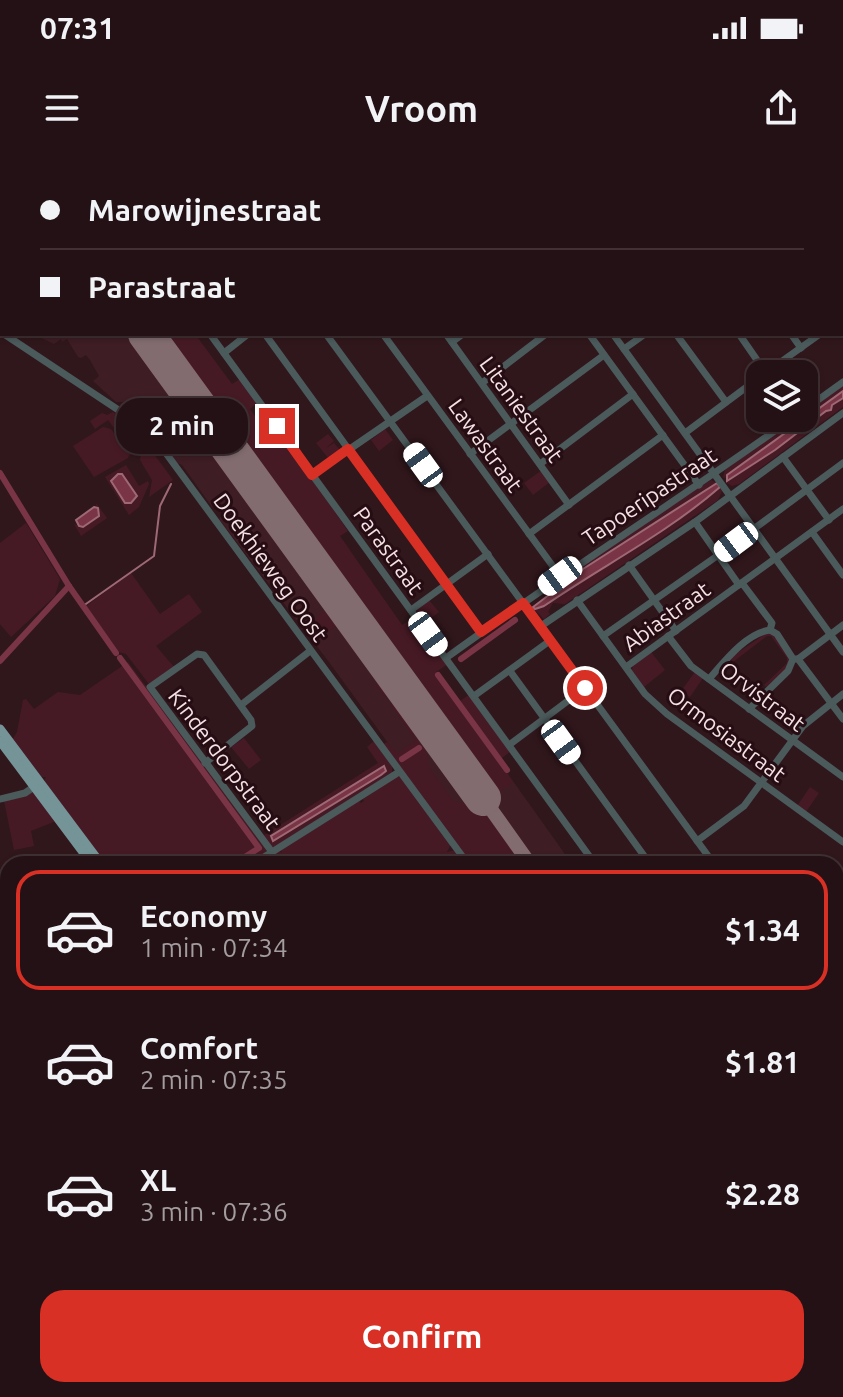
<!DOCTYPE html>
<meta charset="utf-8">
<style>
body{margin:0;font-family:Ubuntu,sans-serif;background:#301f22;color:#f1f3f6;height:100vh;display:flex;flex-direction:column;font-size:30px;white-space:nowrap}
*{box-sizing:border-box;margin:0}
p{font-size:26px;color:#a39da0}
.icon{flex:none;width:44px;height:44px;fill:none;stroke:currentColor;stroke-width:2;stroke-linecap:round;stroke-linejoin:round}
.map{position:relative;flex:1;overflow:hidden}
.panel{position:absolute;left:0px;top:696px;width:844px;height:542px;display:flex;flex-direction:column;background:#241115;border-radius:24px 24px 0 0;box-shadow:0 2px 6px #0004,0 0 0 2px #413134}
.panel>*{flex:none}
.banner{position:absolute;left:0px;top:0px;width:844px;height:176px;box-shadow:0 2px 6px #0004,0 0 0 2px #413134;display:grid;align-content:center;height:176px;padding:0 40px;background:#241115}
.fabs{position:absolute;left:746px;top:200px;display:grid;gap:16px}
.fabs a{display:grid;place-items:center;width:72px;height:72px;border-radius:16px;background:#241115;box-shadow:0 2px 6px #0004,0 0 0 2px #413134;font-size:40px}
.end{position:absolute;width:36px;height:36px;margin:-18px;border:10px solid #d93025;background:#fff;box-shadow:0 0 0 4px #fff}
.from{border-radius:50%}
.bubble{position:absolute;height:56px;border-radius:24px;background:#241115;box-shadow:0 2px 6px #0004,0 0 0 2px #413134;font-size:26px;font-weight:600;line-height:56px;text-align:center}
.car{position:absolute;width:24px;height:48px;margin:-24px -12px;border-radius:10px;box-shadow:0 0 6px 2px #0007;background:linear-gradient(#fff 24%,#345 0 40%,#fff 0 76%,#345 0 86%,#fff 0)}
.banner b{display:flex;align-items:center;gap:28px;height:76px;font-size:30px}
.banner b+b{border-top:2px solid #413134}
.banner i{width:20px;height:20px;background:#f1f3f6}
ul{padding:14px 0 0;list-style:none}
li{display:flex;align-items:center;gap:24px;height:120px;margin:0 16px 12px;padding:0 24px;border:4px solid transparent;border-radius:24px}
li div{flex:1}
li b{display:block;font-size:30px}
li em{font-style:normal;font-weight:600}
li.current{border-color:#d93025}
li>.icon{width:72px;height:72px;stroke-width:1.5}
.button{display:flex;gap:16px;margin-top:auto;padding:16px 40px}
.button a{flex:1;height:92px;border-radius:24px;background:#d93025;color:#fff;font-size:32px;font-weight:600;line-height:92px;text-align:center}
.status{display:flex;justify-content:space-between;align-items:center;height:56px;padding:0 40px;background:#241115;direction:ltr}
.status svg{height:22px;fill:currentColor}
header{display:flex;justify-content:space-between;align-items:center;height:104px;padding:0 40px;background:#241115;font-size:36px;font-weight:600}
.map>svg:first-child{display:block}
</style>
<div class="status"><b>07:31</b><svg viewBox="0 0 49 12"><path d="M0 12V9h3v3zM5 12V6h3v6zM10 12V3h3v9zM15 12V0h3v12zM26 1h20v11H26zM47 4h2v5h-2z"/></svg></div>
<header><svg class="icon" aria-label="menu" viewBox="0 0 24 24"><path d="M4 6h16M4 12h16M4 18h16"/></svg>Vroom<svg class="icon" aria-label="share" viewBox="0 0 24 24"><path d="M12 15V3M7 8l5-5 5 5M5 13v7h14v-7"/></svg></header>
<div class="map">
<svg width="843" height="1237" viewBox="0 0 843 1237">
<rect width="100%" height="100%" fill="#30171c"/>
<polygon fill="#3e1d25" points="33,174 195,174 572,704 476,704 329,502 219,359 223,355 216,346 212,347 182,305 177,303 170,294 164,277 154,270 125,242 116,242 93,221 99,216 90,200 86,195 81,198 78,197 67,179 62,182 61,179 54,184"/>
<g fill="#461a25" fill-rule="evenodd">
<polygon points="165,174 195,174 232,224 240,219 257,243 250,249 273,281 275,280 270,274 274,270 285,281 348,371 340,376 402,465 414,458 448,504 436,512 457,543 470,534 511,591 498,601 513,622 497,634"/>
<polygon points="843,225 843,231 725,318 723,317 725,310 797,258 804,258 804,253"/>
<polygon points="843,238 843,247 739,324 732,326 727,323 727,321 775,290 826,250 829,251 832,245"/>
<polygon points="113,252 129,263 117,272 108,260 95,269 90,261 102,253 107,255"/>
<polygon points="103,267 111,269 130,294 128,298 94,317 73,286"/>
<polygon points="385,269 393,280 379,291 371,280"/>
<polygon points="328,274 334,281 326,288 334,283 340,290 329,299 316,283"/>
<polygon points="151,290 173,320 149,337 152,320 140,300 141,295"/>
<polygon points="126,305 139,326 148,321 149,324 139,347 129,355 105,317"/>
<polygon points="542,310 550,322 533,335 524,323"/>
<polygon points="711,320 717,323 579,412 582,408 580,405"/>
<polygon points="720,328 722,331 718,340 565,444 553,443 548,452 550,454 544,459 535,450 626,394 704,341"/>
<polygon points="96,343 107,358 81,376 74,364 83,367 98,358"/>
<polygon points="26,363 60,419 55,436 11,477 0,464 0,383"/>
<polygon points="131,413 160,454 189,434 202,452 156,486 174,507 149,524 126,494 119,492 86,446"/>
<polygon points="429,440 439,452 426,462 417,450"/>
<polygon points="331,446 342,461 314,482 302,468 306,465 311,468 317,464 316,457"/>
<polygon points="768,472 774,475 790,496 787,509 766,527 764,525 787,503 787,498 771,476 767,476 733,502 730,498"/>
<polygon points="651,492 665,510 644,527 632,510 633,506"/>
<polygon points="128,502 267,689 265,694 249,704 104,704 44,621 46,617 41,617 12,580 17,572 23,540 26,539 34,549 58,532 80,535"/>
<polygon points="380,510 394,530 385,537 377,527 376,515"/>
<polygon points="695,512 703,518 690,537 681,531"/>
<polygon points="399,537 424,573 429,608 453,641 464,643 474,639 481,646 523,704 471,704 382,585 387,582 397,593 416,580 390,544"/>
<polygon points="244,578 261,600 249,609 231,587"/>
<path d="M374,581L392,606V613L273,688L263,676L378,603L367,587ZM383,606L386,611L381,615L273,681L271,676Z"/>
<polygon points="396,616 400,617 451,684 447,692 456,690 466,704 257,704 278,690 282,693 281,690 358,639 361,643 364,641 363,639"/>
<polygon points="810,627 819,633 806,652 797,646"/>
<polygon points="33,632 56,661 31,671 34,686 14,690 4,641"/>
<polygon points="244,1230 317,1230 318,1237 245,1237"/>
<polygon points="470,1230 573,1230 570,1237 475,1237"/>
</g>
<g fill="#793545" stroke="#9e6975" stroke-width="2">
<polygon points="843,231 843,238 832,245 831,250 826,251 775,290 727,321 727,315"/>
<polygon points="118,314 122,314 137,336 131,343 125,343 111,321"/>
<path d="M717,323L720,327C666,374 602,406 544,446L535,449L533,447L583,409Z"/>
<polygon points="94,347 98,348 99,356 83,367 79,366 76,360"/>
<polygon points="384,606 386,611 381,615 273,681 271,676"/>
</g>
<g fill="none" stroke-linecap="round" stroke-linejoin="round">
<g stroke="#9e6975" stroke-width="2">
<polyline points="83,446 154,396 160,346 171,324"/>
<polyline points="29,1230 30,1237"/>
</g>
<g stroke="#793545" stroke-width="6">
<polyline points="0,313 69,426 116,493"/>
<polyline points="120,498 259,688 234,704"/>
<polyline points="461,499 515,460"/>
<polyline points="0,501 69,426"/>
<polyline points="438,515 507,610"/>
<polyline points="402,599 419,588"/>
</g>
<polyline stroke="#826c70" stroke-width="14" points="483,638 530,704"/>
<polyline stroke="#826c70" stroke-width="36" points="146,174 483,638"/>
<g stroke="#4b5a5b" stroke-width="7">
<polyline points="117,0 118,2"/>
<polyline points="162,0 164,2"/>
<polyline points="199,0 200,2"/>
<polyline points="256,0 258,2"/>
<polyline points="318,0 319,2"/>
<polyline points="382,0 383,2"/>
<polyline points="478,0 479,2"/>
<polyline points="500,0 500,2"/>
<polyline points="555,0 556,2"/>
<polyline points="612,0 613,2"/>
<polyline points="666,0 667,2"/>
<polyline points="744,0 746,2"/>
<polyline points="271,2 274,0"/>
<polyline points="709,2 711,0"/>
<polyline points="842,130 843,131"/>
<polyline points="842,159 843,158"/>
<polyline points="4,174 138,263 157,281 468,704"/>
<polyline points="210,174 595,704"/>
<polyline points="265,174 481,472"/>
<polyline points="326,174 714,704"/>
<polyline points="383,174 560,416"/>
<polyline points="446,174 569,345"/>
<polyline points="589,174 699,325"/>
<polyline points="613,174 843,492"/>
<polyline points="676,174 726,242"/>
<polyline points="739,174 766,213"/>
<polyline points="791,174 801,188"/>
<polyline points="452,182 463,174"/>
<polyline points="624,189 645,174"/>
<polyline points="224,193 248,174"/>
<polyline points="764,214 820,174"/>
<polyline points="482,223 546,174"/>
<polyline points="804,250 843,222"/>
<polyline points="685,273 760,217"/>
<polyline points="470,294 604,195"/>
<polyline points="783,297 829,360"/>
<polyline points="540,304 633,234"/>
<polyline points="312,315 427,236"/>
<polyline points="695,362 739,425"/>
<polyline points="812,372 843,415"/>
<polyline points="529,374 663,275"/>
<polyline points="629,405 676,471"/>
<polyline points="742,423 772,463 770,470 777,474 793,499 798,499 843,559"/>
<polyline points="577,440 645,534 667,554 843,682"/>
<polyline points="411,450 488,394"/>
<polyline points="541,466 695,362 843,253"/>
<polyline points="603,476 717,396 843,303"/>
<polyline points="668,476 691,506 843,617"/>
<path d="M446,498C560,415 679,340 793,258"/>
<polyline points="798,499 843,465"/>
<polyline points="626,507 843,349"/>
<polyline points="510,511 650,704"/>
<path d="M709,519C724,502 746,473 770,470"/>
<polyline points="474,536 551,480"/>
<polyline points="241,545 310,491"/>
<polyline points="749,549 788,511 793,499"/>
<polyline points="509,585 585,528"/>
<polyline points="205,603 252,566 251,560 204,495 197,494 150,527 272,692"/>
<polyline points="0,639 25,633 38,624"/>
<polyline points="697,681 744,646 803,566 843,534"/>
<polyline points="253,704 399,612"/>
<polyline points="0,727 8,726"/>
<polyline points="0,746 8,770"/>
<polyline points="836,761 843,752"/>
<polyline points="0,804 8,802"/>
<polyline points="836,851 843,846"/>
<polyline points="836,873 843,882"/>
<polyline points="836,888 843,898"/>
<polyline points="0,913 8,911"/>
<polyline points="836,913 843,908"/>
<polyline points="0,955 8,953"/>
<polyline points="836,957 843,966"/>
<polyline points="836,976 843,971"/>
<polyline points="0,997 8,995"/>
<polyline points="836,1039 843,1034"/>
<polyline points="0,1052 8,1051"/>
<polyline points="836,1102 843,1097"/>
<polyline points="0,1103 8,1102"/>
<polyline points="0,1153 8,1151"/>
<polyline points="836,1166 843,1161"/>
<polyline points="0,1202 8,1201"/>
<polyline points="836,1214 843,1224"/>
<polyline points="320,1230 321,1237"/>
<polyline points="467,1230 473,1237"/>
<polyline points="736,1230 751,1237"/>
<polyline points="815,1230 831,1237"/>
<polyline points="74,1237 110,1230"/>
<polyline points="327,1237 364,1230"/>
<polyline points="573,1237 576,1230"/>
<polyline points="665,1237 669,1230"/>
</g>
<g stroke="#749497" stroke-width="9">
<polyline points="65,2 70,0"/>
<polyline points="86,2 91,0"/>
<polyline points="0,26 2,25"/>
<polyline points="0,35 2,35"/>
<polyline points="0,569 101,704"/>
<polyline points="0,581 92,704"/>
<polyline points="623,1230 638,1237"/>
<polyline points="645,1230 660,1237"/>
</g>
</g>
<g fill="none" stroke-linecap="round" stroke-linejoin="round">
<polyline stroke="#d93025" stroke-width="10" points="277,266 312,315 348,289 481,472 523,443 585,528"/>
</g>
<g text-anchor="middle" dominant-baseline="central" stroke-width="6" stroke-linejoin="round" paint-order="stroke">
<g font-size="22" fill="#f5e2e5" stroke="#260d13">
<text transform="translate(522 249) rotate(54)">Litaniestraat</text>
<text transform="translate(486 285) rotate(54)">Lawastraat</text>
<text transform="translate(649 336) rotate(-34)">Tapoeripastraat</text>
<text transform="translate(389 390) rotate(54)">Parastraat</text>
<text transform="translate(271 407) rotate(54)">Doekhieweg Oost</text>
<text transform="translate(666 456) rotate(-36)">Abiastraat</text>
<text transform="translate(763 536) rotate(37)">Orvistraat</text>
<text transform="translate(727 574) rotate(37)">Ormosiastraat</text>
<text transform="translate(225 599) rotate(53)">Kinderdorpstraat</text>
</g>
</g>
</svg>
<div class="fabs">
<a><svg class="icon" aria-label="layers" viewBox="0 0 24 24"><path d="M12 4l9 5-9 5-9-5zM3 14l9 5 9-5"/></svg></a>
</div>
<i class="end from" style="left:585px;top:528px"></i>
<i class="end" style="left:277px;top:266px"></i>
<div class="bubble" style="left:116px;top:238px;width:132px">2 min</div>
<i class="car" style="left:423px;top:305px;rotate:324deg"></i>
<i class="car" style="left:736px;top:382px;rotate:233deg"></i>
<i class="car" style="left:560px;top:416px;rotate:234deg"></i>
<i class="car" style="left:428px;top:474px;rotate:144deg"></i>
<i class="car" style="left:561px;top:582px;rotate:144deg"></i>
<div class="banner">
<b><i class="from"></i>Marowijnestraat</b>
<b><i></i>Parastraat</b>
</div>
<section class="panel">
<ul>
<li class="current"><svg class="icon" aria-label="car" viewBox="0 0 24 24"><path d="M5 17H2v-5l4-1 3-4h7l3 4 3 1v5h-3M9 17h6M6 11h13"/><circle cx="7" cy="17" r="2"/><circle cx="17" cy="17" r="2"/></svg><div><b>Economy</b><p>1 min · 07:34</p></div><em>$1.34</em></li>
<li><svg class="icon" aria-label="car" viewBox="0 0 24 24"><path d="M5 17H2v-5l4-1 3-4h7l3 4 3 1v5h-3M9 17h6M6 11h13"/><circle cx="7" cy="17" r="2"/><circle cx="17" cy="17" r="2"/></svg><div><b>Comfort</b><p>2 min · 07:35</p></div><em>$1.81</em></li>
<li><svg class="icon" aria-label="car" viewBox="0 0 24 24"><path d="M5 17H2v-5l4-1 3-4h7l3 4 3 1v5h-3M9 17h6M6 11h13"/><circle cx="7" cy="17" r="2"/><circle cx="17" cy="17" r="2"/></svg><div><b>XL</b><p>3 min · 07:36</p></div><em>$2.28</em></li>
</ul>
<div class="button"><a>Confirm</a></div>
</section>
</div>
